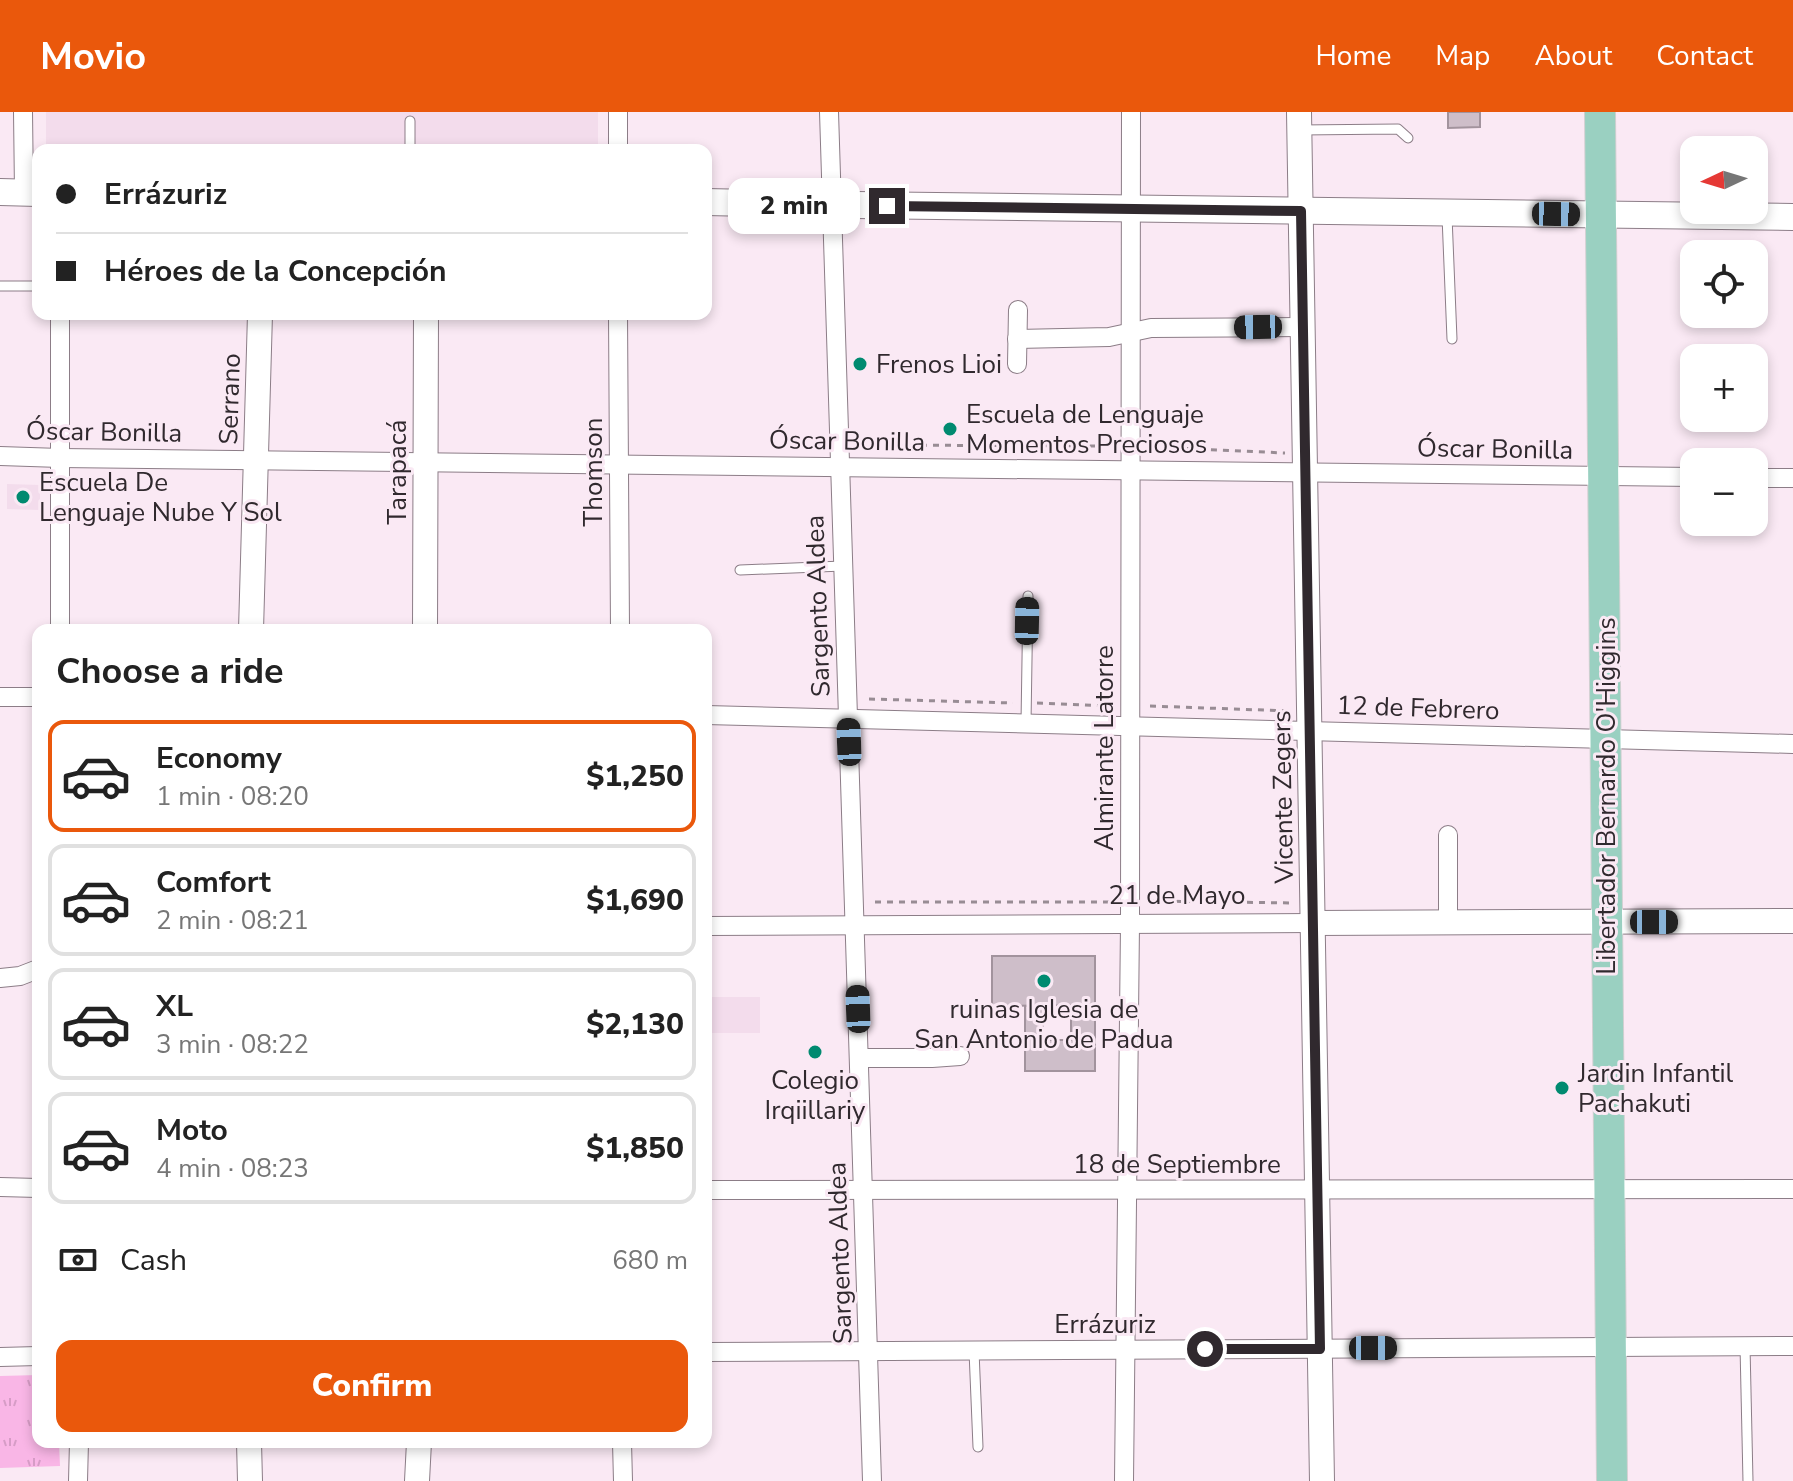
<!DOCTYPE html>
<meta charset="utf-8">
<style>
body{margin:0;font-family:"Nunito Sans",sans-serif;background:#f6f6f6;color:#222;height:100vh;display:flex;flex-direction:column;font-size:30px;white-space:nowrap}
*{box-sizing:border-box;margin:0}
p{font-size:26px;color:#767676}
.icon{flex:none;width:44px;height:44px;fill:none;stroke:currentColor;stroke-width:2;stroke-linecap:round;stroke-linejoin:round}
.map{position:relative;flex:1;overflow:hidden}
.side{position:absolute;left:32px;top:512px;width:680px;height:824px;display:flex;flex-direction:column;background:#fff;border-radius:16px;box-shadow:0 4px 12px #0003}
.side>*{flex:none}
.hud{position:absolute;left:32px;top:32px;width:680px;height:176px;border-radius:16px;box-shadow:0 4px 12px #0003;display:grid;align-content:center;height:176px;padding:0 24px;background:#fff}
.needle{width:52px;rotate:266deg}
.fabs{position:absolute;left:1680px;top:24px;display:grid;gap:16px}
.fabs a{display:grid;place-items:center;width:88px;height:88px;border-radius:16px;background:#fff;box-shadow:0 4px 12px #0003;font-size:40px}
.end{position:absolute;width:36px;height:36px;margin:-18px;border:10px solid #30292e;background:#fff;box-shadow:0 0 0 4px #fff}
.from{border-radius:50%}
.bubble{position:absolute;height:56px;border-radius:16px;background:#fff;box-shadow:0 4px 12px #0003;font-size:26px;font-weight:800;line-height:56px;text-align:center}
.car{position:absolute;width:24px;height:48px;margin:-24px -12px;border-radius:10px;box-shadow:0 0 6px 2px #0007;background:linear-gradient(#222 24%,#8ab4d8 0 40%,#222 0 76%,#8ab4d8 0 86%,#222 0)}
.hud b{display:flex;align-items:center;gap:28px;height:76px;font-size:30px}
.hud b+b{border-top:2px solid #e0e0e0}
.hud i{width:20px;height:20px;background:#222}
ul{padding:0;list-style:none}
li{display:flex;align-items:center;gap:24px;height:112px;margin:0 16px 12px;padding:0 8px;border:4px solid #e0e0e0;border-radius:16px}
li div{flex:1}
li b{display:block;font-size:30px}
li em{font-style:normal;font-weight:800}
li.active{border-color:#ea580c}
li>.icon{width:72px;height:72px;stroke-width:1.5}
h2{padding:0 24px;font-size:36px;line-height:96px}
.pay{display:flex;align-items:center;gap:20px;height:88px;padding:0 24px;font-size:30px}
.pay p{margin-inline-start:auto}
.button{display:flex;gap:16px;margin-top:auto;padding:16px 24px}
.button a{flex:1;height:92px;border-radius:16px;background:#ea580c;color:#fff;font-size:32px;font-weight:800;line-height:92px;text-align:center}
header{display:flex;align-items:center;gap:48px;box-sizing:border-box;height:112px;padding:0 40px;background:#ea580c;color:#fff}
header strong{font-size:38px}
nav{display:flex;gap:44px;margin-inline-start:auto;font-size:28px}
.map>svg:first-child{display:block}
</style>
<header>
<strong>Movio</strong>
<nav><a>Home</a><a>Map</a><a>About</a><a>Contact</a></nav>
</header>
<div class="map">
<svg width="1793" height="1369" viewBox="0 0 1793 1369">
<defs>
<pattern id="park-tufts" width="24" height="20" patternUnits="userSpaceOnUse" patternTransform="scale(2)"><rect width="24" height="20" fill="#f9b6e6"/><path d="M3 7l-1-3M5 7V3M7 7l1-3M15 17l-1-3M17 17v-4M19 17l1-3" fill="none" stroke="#d69cc6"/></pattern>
</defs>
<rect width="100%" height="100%" fill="#fae9f4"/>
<g fill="#f3dcec">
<rect x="46" y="0" width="552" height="38"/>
<polygon points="7,372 40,373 40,398 7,397"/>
<rect x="706" y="885" width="54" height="36"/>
</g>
<polygon fill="url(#park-tufts)" points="38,1263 38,1330 59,1330 60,1354 0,1356 0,1264"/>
<g fill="#cebec9" stroke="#a2939d" stroke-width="2">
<polygon points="1448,0 1480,0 1480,15 1448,16"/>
<polygon points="992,844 1095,844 1095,893 992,894"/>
<polygon points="1095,893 1095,959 1025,959 1025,894 1043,894 1043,928 1071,928 1071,894"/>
</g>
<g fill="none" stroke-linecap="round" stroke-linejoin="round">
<defs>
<g id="service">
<polyline points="1300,18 1398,17 1408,26"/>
<polyline points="410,38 410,9"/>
<polyline points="1447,104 1452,227"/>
<polyline points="0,174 38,174"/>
<polyline points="740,458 843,454"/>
<polyline points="1026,611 1028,484"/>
<polyline points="1745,1234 1748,1369"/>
<polyline points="974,1239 978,1335"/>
</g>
<g id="minor">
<polyline points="23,0 24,80"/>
<polyline points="829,0 872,1369"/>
<polyline points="618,38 618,0"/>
<polyline points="618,202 620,518"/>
<polyline points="1017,227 1109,225 1151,216 1303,215"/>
<polyline points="1017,252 1018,198"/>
<polyline points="0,344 60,346 1694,365"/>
<polyline points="1754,366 1793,366"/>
<polyline points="60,518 60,202"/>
<polyline points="0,585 38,585"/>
<polyline points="706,603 1793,632"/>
<polyline points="1448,723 1448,810"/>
<polyline points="706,814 1313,811"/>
<polyline points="0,866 20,864 38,857"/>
<polyline points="859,946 932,946 960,944"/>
<polyline points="0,1075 38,1076"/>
<polyline points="706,1078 1793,1077"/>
<polyline points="706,1240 1793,1234"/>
<polyline points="0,1245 38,1244"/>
<polyline points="622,1330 623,1369"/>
<polyline points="78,1369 79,1330"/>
<polyline points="1124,1369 1130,812 1131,0"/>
</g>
<g id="tertiary">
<polyline points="1299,0 1322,1369"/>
<polyline points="251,518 260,202"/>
<polyline points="425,518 426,202"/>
<polyline points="1313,811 1793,809"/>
<polyline points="249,1330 250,1369"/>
<polyline points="417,1369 419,1330"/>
</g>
<g id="secondary">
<polyline points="0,80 38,81"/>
<polyline points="706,90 855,93 1793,105"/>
</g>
<polyline id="primary" points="1600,0 1612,1369"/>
</defs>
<use href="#service" stroke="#8c7d87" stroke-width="11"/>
<use href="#minor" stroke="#8c7d87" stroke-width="20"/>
<use href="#tertiary" stroke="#8c7d87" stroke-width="26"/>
<use href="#secondary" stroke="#8c7d87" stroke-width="28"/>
<use href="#primary" stroke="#d1d0d1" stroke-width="32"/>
<g stroke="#988c94" stroke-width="3" stroke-dasharray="6 6" stroke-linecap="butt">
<polyline points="861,333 1109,334"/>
<polyline points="1151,335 1285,341"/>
<polyline points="869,587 1013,591"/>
<polyline points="1037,591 1110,594"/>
<polyline points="1150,594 1290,599"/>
<polyline points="1151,789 1293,791"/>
<polyline points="875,790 1109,790"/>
</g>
<use href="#service" stroke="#fff" stroke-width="9"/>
<use href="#minor" stroke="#fff" stroke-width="18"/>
<use href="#tertiary" stroke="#fff" stroke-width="24"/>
<use href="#secondary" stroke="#fff" stroke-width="26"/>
<use href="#primary" stroke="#9ad0c1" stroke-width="30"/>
</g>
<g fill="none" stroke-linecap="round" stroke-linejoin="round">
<polyline stroke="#30292e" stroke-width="10" points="887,94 1301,99 1320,1237 1205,1237"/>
</g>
<g fill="#008a70" stroke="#fae9f4" stroke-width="3">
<circle cx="860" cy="252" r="8"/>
<circle cx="950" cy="317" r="8"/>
<circle cx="23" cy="385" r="8"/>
<circle cx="1044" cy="869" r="8"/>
<circle cx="815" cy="940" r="8"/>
<circle cx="1562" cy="976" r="8"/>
</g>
<g text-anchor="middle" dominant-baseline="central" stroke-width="6" stroke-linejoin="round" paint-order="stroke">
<g font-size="26" fill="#30292e" stroke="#fae9f4" text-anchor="start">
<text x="876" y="252">Frenos Lioi</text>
<text x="966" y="302">Escuela de Lenguaje<tspan x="966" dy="30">Momentos Preciosos</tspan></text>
<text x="39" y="370">Escuela De<tspan x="39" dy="30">Lenguaje Nube Y Sol</tspan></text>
<text x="1044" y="897" text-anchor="middle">ruinas Iglesia de<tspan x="1044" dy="30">San Antonio de Padua</tspan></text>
<text x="1578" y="961">Jardin Infantil<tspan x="1578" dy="30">Pachakuti</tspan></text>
<text x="815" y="968" text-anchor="middle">Colegio<tspan x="815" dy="30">Irqiillariy</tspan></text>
</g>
<g font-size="26" fill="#30292e" stroke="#fae9f4">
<text transform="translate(230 287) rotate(-88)">Serrano</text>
<text transform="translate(104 320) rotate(1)">Óscar Bonilla</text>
<text transform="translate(847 329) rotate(1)">Óscar Bonilla</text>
<text transform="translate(1495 337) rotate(1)">Óscar Bonilla</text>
<text transform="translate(397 360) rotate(-90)">Tarapacá</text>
<text transform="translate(593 360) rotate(-90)">Thomson</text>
<text transform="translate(818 494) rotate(-92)">Sargento Aldea</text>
<text transform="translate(1418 596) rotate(2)">12 de Febrero</text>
<text transform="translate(1104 636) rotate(-90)">Almirante Latorre</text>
<text transform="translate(1606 684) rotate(-90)">Libertador Bernardo O'Higgins</text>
<text transform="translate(1283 685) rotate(-91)">Vicente Zegers</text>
<text x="1177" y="783">21 de Mayo</text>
<text x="1177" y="1052">18 de Septiembre</text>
<text transform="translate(840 1141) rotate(-92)">Sargento Aldea</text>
<text x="1105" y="1212">Errázuriz</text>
</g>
</g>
</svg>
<div class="fabs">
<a><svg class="needle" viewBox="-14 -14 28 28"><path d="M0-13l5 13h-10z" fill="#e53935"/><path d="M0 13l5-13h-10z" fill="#767676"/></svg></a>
<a><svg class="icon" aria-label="locate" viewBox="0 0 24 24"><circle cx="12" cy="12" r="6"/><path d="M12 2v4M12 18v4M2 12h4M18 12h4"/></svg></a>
<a>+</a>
<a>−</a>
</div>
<i class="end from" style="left:1205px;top:1237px"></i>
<i class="end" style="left:887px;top:94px"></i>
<div class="bubble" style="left:728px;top:66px;width:132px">2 min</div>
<i class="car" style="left:1556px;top:102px;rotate:91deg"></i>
<i class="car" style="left:1258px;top:215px;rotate:269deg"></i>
<i class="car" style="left:1027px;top:509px;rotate:1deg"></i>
<i class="car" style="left:849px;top:630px;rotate:358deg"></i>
<i class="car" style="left:1654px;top:810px;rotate:90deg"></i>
<i class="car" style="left:858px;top:897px;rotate:358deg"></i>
<i class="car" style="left:1373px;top:1236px;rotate:90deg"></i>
<div class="hud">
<b><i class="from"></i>Errázuriz</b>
<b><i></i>Héroes de la Concepción</b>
</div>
<section class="side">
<h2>Choose a ride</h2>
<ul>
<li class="active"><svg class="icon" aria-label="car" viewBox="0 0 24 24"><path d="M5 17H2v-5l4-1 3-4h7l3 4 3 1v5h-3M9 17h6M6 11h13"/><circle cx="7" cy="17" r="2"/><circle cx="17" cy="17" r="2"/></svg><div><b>Economy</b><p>1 min · 08:20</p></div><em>$1,250</em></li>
<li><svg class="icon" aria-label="car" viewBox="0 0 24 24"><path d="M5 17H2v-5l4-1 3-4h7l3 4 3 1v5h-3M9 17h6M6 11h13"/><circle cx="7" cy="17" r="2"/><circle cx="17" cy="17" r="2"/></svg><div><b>Comfort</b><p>2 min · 08:21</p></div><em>$1,690</em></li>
<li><svg class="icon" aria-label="car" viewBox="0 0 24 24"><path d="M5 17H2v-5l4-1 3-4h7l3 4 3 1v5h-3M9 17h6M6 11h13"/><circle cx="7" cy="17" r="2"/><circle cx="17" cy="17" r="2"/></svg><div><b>XL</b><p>3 min · 08:22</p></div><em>$2,130</em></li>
<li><svg class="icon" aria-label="car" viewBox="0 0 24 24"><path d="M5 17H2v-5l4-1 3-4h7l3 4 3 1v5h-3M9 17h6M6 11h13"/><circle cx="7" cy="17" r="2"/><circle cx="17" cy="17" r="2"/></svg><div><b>Moto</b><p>4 min · 08:23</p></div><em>$1,850</em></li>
</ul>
<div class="pay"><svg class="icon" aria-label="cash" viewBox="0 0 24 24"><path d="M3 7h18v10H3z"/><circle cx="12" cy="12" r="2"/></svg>Cash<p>680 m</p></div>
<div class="button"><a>Confirm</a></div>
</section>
</div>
